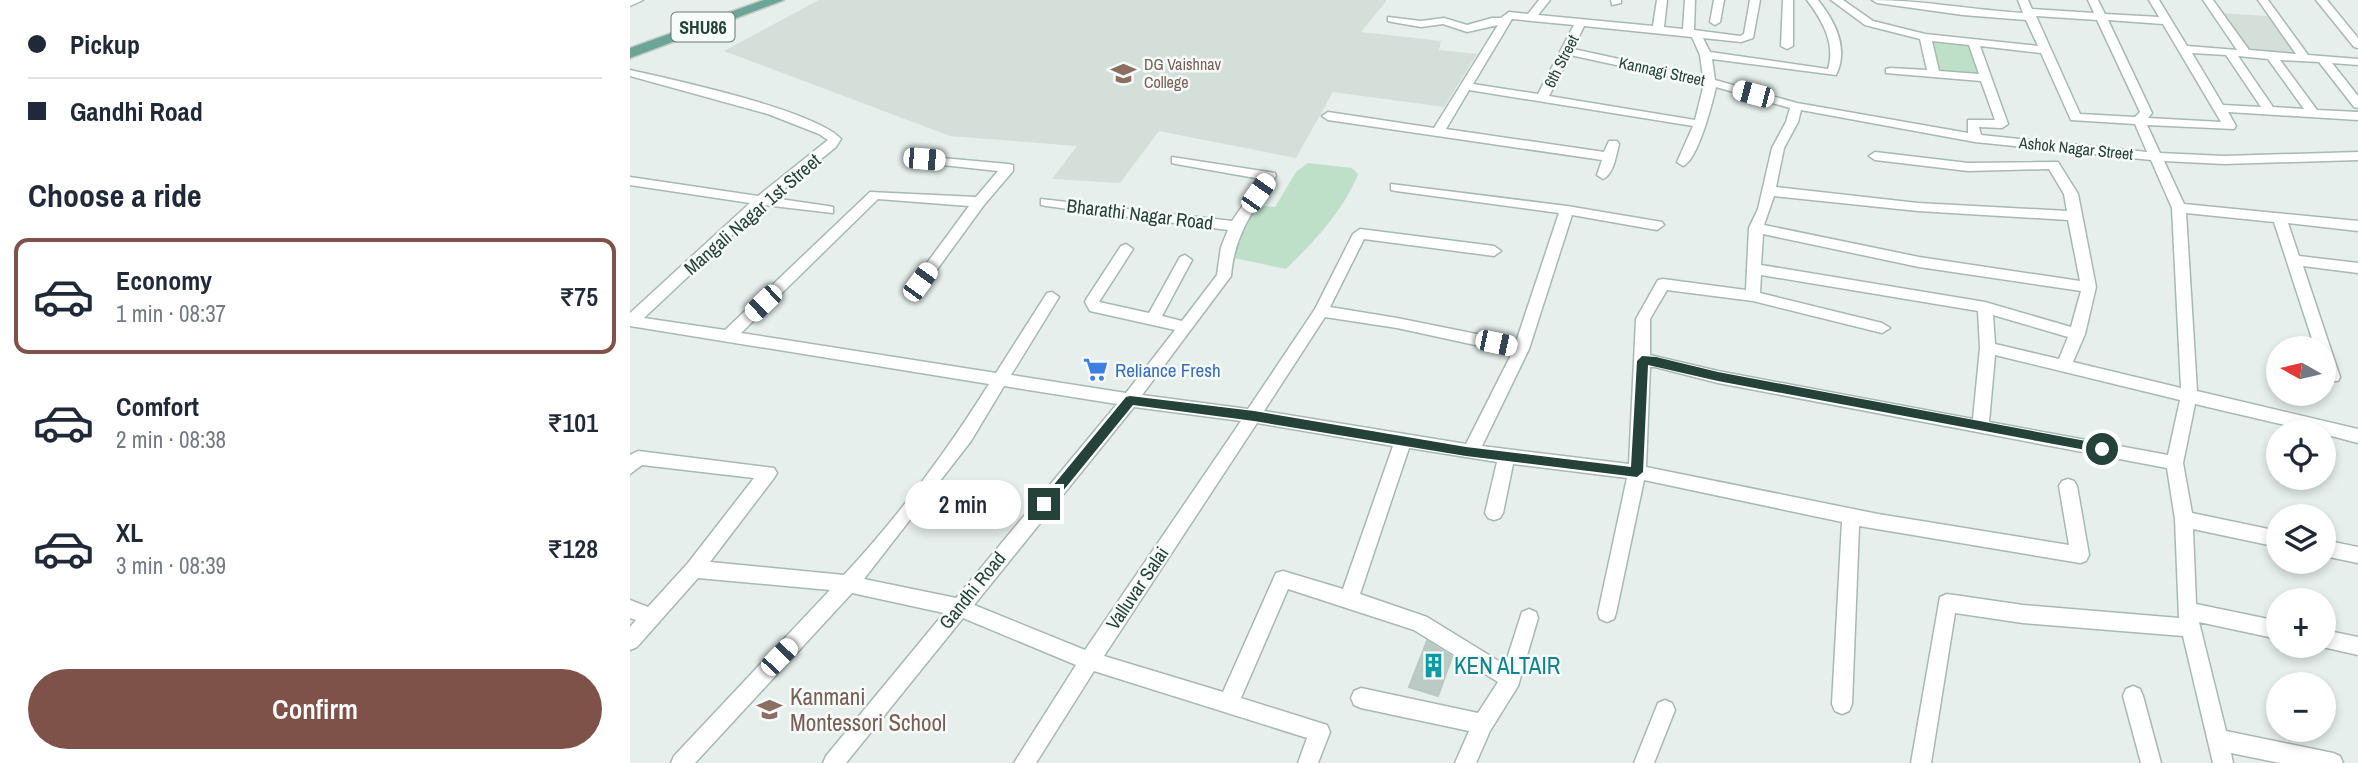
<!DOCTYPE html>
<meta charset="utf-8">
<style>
body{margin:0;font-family:"Archivo Narrow",sans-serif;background:#f2f2f3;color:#1f2937;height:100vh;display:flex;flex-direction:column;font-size:26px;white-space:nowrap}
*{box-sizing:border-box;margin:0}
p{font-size:23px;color:#747a83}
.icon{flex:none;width:38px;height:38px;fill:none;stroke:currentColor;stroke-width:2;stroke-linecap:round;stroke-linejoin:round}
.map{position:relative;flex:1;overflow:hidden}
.side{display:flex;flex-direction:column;background:#fff;width:630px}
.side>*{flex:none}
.guide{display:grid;align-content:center;height:154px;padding:0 28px;background:#fff}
.needle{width:46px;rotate:278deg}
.buttons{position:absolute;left:1636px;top:336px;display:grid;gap:14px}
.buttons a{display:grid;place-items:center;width:70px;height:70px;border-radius:50%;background:#fff;box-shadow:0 4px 10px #0003;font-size:35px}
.end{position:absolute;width:32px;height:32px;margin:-16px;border:9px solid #24423a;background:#fff;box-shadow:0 0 0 4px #fff}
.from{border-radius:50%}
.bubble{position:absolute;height:49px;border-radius:24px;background:#fff;box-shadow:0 4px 10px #0003;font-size:23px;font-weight:600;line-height:49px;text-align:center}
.car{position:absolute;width:21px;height:42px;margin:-21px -10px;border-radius:9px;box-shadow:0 0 5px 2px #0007;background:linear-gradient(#fff 24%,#345 0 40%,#fff 0 76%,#345 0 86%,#fff 0)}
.guide b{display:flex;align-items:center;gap:24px;height:66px;font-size:26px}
.guide b+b{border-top:2px solid #e0e1e3}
.guide i{width:18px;height:18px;background:#1f2937}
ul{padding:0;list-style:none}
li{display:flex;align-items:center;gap:21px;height:116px;margin:0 14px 10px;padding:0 14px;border:4px solid transparent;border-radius:14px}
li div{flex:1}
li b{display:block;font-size:26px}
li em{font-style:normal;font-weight:600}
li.selected{border-color:#7f5249}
li>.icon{width:63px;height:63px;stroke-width:1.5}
h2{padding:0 28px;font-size:32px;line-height:84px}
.cta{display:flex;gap:14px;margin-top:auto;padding:14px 28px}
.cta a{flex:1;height:80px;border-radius:42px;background:#7f5249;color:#fff;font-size:28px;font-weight:600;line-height:80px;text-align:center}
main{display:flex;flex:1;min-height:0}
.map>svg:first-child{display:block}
</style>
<main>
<section class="side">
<div class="guide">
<b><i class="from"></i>Pickup</b>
<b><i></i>Gandhi Road</b>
</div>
<h2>Choose a ride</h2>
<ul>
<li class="selected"><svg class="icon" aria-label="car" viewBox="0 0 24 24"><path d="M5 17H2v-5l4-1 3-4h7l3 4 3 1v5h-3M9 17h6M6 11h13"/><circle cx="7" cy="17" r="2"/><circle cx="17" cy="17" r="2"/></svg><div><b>Economy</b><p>1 min · 08:37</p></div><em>₹75</em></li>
<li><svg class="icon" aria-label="car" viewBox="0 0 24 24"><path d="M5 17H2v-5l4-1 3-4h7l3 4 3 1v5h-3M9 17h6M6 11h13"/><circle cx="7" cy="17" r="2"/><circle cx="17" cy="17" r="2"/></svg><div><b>Comfort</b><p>2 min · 08:38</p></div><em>₹101</em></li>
<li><svg class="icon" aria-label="car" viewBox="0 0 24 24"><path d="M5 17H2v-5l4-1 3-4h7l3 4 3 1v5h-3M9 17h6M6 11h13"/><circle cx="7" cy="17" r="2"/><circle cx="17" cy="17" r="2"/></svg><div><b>XL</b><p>3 min · 08:39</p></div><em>₹128</em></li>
</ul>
<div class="cta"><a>Confirm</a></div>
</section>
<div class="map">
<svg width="1728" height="763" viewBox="0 0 1728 763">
<rect width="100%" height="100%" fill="#e6efeb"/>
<g fill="#d4dfda">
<polygon points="189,0 757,0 731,32 811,41 809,50 847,54 814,107 703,92 666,158 529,131 490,183 422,179 447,146 320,136 94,51"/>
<polygon points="1589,13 1638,16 1668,55 1616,52"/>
</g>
<g fill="#bfe0c8">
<polygon points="1298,38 1344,45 1354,78 1305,74"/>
<path d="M678,163L722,168L728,174C714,210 684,242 656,269L599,257L625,205L645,207L666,172Z"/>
</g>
<polygon fill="#bbcac4" stroke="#b8c9c2" stroke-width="2" points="797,641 822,657 808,696 779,687"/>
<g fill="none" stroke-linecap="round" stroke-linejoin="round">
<defs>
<g id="minor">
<polygon points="0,0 13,0 0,6"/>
<path d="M909,0H920L908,15L1023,26L1027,0H1037L1034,27L1053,29L1055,0H1065L1064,30L1110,36L1114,34L1120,0H1130L1123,38L1111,42L1073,38L1080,52L1198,69C1206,43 1192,20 1177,0H1188C1205,21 1219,49 1206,75L1082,59L1085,80L1167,103L1338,133V120H1365L1351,81L1256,73V69L1260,68L1297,70L1290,39L1235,25L1201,0H1213L1243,21L1295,34L1408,46L1396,20L1333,15L1247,3L1242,0C1292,0 1343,10 1393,13L1388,0H1398L1402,9L1464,13L1458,0H1468L1475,14L1529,17L1519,0H1529L1557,46L1607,50L1573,0H1583L1619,50L1666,54L1628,0H1638L1678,55L1728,59V65L1702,63L1728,96V108L1724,107L1689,62L1650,60L1687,110L1728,112V120L1598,112L1606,126L1604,129L1517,125L1530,153L1594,156L1728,152V160L1594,164L1534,161L1554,204L1728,221V231L1658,223L1669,256L1728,263V273L1673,266L1710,377L1708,381H1696L1694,377V348H1685L1644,222L1556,213L1567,391L1728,429V443L1694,434V432H1685L1565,404L1553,463L1562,513L1648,531V547L1563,529L1566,604L1648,621V639L1569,622L1596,731L1703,753L1710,756L1713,763H1650L1601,753L1603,763H1583L1553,636L1393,623L1325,613L1301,763H1281L1310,597L1317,594L1393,605L1549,618L1545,519L1537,468L1088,383L1025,367H1020L1016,467L1248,514L1439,545L1429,486L1432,481L1438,479L1444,481L1447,486L1459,555L1456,561L1450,563L1229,526L1222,704L1219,711L1212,714L1205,711L1202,704L1212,522L1014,480L986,613L984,619L977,622L970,619L968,613L997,478L883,464L873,513L870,518L864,520L858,518L855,513L867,462L779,448L730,594L797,617L875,665L892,612L899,609L906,612L908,618L888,686L860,731L846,763H825L839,731L731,708L724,705L721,698L724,691L731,688L848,713L868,682L784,630L658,589L611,698L697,725L700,732L688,763H668L677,738L464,671L406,763H384L446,665L333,618L216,763H193L196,756L314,613L222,593L65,763H41L44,756L200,590L68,578L7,647L0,650V627L6,620L0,618V600L18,607L58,563L124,478L12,465L0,474V455L8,451L144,468L147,473L144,478L80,562L214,575C268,517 317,451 359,384L0,326V313L120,203L0,185V177L128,196L198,140L189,134L138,114L0,76V70C44,80 184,110 211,139L206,147L143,198L198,206L203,207V213L134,205L14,318L95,330L240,192L346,197L368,171L294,163L290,162V156L378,164L383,165V171L354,205L295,286H285L283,282L339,206L248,199L111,333L366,373L417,293L422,292L429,297L381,375L496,393L545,330L460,311L455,302L457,298L491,246L496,244L503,249L469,302L519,313L550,257L555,255L562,260L532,316L552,321L587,275L591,247L598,230L416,206L411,205V199L602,221L631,179L546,164L542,163V157L645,173L646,176C624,209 604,235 601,276L512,395L618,409L685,309L723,234L730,229L864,246L871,251L864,256L734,239L700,307L767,318L886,342L929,213L766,191L761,190V184L937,206L1032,222L1034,225L1027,230L942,215L899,349L852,446L999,464L1006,319L1028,280L1033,279L1116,290L1119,228L1128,209L1142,148L1156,122L1160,108L1086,87C1082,104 1068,160 1053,166L1047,162L1063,126L839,90L816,129L974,152L979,141H987L989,144C986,155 984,174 973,179L967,175L972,160L698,120L692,116L698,112L804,128L868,25L837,32L813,24L791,27L762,22L758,21V17L791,21L814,18L837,25L862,18H871L879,12L898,14ZM1406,16L1467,20L1510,112L1505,117L1450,114ZM882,19L944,25L908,94L843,84ZM1478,20L1533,24L1591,122L1518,118L1522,113ZM954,26L1062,37L1070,55L1073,77L943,49ZM1302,41L1339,45L1349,74L1309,71ZM1350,46L1411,53L1441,120L1505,124L1517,152L1351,135L1349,127L1372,128L1378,124ZM1562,53L1596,55L1631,107L1593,105ZM940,55L1074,84L1065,120L919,96ZM1608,56L1638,59L1674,109L1643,107ZM1171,110L1345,142L1521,160L1542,208L1551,388L1443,362L1455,334L1466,287L1448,194L1428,162L1338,163L1245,152L1239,156L1245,160L1338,171L1419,169L1434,194L1437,211L1288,203L1146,187L1154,148L1168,122ZM1144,196L1288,211L1438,220L1450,281L1289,257L1134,225ZM1133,234L1289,267L1451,291L1441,327L1355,302L1131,265ZM1131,275L1348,311L1350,348L1343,419L1088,371L1020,355V319L1037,290L1123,301L1252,333L1260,328L1252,323L1130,293ZM1363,315L1438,337L1429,359L1365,344ZM695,317L767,328L882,353L836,444L634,411ZM1365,355L1550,400L1538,455L1359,422ZM374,386L487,404L326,598L234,579L341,441ZM504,407L611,421L455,650L344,605ZM627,423L763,446L713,589L653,571L646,573L593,692L474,656Z"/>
<polygon points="981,0 991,0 991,3 982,5"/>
<polygon points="1084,0 1094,0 1090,22 1085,25 1080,22"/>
<polygon points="1153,0 1163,0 1163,46 1157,49 1151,46"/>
<polygon points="1686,0 1697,0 1728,38 1728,48 1724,47"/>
<polygon points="1694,540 1728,547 1728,563 1694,556"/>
<polygon points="1694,630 1728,637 1728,655 1688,646 1694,646"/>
<polygon points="1503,686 1510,689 1513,696 1531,763 1511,763 1493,696 1496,689"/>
<polygon points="1035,700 1042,703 1045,710 1024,763 1004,763 1028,703"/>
</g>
<polygon id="primary" points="134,0 154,0 0,58 0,48"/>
</defs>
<use href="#minor" stroke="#a8b8b2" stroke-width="3"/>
<use href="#primary" stroke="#c2cac8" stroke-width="3"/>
<use href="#minor" fill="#fff" fill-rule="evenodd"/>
<use href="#primary" fill="#6aa596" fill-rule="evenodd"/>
</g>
<polygon fill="#24423a" points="1012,356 1026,357 1088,372 1472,444 1478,449 1472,453 1088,381 1018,365 1013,472 1007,477 836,456 624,421 503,405 419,508 414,509 408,504 496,397 500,396 624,411 836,447 1001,467 1007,361"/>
<defs>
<symbol id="university-bare" viewBox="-9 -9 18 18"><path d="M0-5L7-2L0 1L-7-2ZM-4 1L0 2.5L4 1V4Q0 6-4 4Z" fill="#8d6e63" stroke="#f7fbf9" stroke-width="2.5" paint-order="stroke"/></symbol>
<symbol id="supermarket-bare" viewBox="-9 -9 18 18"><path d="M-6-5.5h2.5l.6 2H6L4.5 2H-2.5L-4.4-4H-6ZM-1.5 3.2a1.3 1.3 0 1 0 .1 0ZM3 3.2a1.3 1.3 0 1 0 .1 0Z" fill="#3f7fe0" stroke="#f7fbf9" stroke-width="2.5" paint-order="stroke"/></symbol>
<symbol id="building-bare" viewBox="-9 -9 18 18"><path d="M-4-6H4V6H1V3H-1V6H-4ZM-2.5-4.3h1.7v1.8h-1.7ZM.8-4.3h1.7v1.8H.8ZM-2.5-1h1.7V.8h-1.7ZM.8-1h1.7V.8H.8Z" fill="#0f9aa8" stroke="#f7fbf9" stroke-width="2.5" paint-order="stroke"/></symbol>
<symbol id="school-bare" viewBox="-9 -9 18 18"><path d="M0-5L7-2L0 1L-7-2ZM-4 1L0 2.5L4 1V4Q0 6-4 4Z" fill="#8d6e63" stroke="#f7fbf9" stroke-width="2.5" paint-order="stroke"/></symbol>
</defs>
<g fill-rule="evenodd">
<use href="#university-bare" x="476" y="56" width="35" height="35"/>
<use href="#supermarket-bare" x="448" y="352" width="35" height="35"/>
<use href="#building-bare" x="786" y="648" width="35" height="35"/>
<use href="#school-bare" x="122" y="692" width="35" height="35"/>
</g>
<g text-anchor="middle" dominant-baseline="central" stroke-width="5" stroke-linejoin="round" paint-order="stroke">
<g font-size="16" fill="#24423a" stroke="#f7fbf9">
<text transform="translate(931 61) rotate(-63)">6th Street</text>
<text transform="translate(1032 71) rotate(12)">Kannagi Street</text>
<text transform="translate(1446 148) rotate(6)">Ashok Nagar Street</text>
</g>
<g font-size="16" fill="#785e54" stroke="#f7fbf9" text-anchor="start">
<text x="514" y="64">DG Vaishnav<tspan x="514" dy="18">College</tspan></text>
</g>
<rect fill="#f7fbf9" stroke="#637a73" stroke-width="2" x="41.5" y="12.5" width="63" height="29" rx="5"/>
<g font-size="18" font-weight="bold" fill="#24423a">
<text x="73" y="27">SHU86</text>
</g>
<g font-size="19" fill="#24423a" stroke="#f7fbf9">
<text transform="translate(122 214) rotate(-41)">Mangali Nagar 1st Street</text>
<text transform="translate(510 214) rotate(7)">Bharathi Nagar Road</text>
<text transform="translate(507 588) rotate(-56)">Valluvar Salai</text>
<text transform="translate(342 590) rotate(-51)">Gandhi Road</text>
</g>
<g font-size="19" fill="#366cbe" stroke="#f7fbf9" text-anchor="start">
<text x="485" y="370">Reliance Fresh</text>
</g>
<g font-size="23" fill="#0d838f" stroke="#f7fbf9" text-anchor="start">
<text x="824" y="665">KEN ALTAIR</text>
</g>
<g font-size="23" fill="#785e54" stroke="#f7fbf9" text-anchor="start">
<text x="160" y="696">Kanmani<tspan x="160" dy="26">Montessori School</tspan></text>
</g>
</g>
</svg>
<div class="buttons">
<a><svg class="needle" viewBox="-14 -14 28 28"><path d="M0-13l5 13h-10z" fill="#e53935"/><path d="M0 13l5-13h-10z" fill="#747a83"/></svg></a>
<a><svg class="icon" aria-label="locate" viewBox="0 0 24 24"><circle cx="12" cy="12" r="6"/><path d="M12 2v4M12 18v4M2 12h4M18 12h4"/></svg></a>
<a><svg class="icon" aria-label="layers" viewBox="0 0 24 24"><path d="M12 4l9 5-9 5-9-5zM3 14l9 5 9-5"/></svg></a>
<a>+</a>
<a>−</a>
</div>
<i class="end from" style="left:1472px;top:449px"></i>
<i class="end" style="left:414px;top:504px"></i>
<div class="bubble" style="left:275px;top:480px;width:116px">2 min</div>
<i class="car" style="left:1123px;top:94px;rotate:285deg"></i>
<i class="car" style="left:294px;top:159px;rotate:95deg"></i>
<i class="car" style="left:628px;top:193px;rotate:35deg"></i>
<i class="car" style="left:290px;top:282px;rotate:36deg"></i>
<i class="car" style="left:133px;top:303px;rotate:226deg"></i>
<i class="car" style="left:866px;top:343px;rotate:102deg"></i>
<i class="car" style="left:149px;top:657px;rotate:44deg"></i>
</div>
</main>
